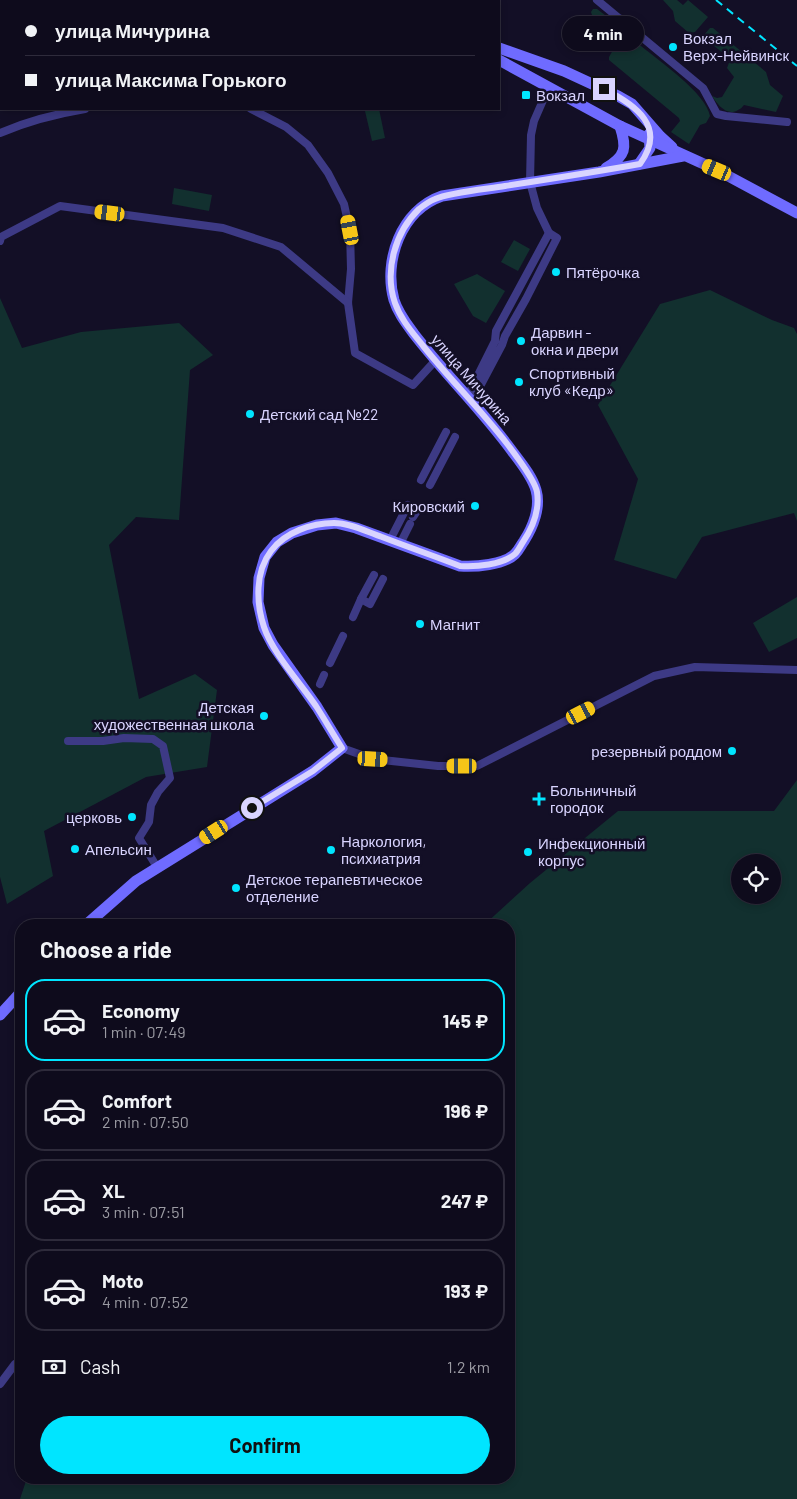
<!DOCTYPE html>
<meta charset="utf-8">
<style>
body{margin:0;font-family:Barlow,sans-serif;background:#171425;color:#f1f3f6;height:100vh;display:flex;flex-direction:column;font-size:19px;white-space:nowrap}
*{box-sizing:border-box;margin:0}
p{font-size:16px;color:#9b9ba3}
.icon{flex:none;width:28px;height:28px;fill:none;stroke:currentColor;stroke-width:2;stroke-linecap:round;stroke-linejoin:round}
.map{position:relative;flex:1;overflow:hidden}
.drawer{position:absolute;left:15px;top:919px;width:500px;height:565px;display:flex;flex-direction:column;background:#0e0b1c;border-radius:20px;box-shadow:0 2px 8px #0003,0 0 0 1px #2e2b3b}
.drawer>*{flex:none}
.hud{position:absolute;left:0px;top:0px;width:500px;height:110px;box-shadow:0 2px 8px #0003,0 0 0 1px #2e2b3b;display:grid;align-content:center;height:110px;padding:0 25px;background:#0e0b1c}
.fabs{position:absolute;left:731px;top:854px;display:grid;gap:10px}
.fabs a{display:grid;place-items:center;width:50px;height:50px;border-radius:50%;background:#0e0b1c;box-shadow:0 2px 8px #0003,0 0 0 1px #2e2b3b;font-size:25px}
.end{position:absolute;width:22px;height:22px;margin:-11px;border:6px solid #d9d4ff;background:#111;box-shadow:0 0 0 2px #111}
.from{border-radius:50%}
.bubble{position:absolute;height:35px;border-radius:18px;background:#0e0b1c;box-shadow:0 2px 8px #0003,0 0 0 1px #2e2b3b;font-size:16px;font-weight:700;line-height:35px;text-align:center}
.car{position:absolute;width:15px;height:30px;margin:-15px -8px;border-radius:6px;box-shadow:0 0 4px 1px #0007;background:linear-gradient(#f5c518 24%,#345 0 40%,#f5c518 0 76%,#345 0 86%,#f5c518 0)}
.hud b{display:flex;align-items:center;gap:18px;height:48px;font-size:19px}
.hud b+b{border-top:1px solid #2e2b3b}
.hud i{width:12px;height:12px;background:#f1f3f6}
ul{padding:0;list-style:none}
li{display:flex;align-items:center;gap:15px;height:82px;margin:0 10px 8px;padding:0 15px;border:2px solid #2e2b3b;border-radius:20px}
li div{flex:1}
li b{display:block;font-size:19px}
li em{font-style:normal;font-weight:700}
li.active{border-color:#00e5ff}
li>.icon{width:45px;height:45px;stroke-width:1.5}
h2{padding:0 25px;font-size:22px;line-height:60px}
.pay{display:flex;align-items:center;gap:12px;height:55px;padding:0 25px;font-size:19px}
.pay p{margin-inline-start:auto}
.cta{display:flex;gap:10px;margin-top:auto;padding:10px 25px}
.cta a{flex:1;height:58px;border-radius:30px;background:#00e5ff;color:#111;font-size:20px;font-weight:700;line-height:58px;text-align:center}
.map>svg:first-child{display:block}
</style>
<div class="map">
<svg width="797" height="1499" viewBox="0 0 797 1499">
<rect width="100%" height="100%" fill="#130f26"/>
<g fill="#12302f" fill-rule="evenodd">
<polygon points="663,0 677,0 683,5 688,0 708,17 695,32 689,33 675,21 673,11"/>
<polygon points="593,9 597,9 614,22 599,41 595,38 589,46 579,38 580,37 589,41 602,25 592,15 591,12"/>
<path d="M710,28H713L766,72L770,85L783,96L776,112L744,105C742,107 741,109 738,110C727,117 717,104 712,96L717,98L722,97L734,77L727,68L730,60L728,57L704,38L703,36Z"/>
<path d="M615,38L620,40L631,49L638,46H641C659,61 706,93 710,116L706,123L700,125L689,144L671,132L680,121L679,118L609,60V57L613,50L610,45V42Z"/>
<polygon points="374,109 379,109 385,138 372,141 365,111"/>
<polygon points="174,188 212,195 209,211 172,204"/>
<polygon points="514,240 530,249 518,271 501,262"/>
<polygon points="477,274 505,291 486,323 473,316 454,284"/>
<polygon points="710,290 772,320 794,328 797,334 797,521 794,513 702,537 676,579 614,560 638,479 598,405 660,304"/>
<polygon points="0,298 22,348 81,332 179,323 213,355 190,370 179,520 136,517 109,545 139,699 195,674 217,690 207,767 146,777 44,831 53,876 7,904 0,877"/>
<polygon points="797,597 797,638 769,652 753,623"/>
<path d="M797,780V1499H20L27,1478H509V925H484L530,883L618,811H774ZM740,862H772V895H740Z"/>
</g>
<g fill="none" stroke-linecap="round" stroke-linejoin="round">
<g stroke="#3d3a85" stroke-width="8">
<polyline points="597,0 703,88 717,114 726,116 787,122"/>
<polyline points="602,43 621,19"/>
<polyline points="544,98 534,121 531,135 530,182 537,208 549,233"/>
<polyline points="251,109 286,127 308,145 328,173 344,204 350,231 351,269 348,303 355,353 413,385 435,361"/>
<path d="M0,133C28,121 55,114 85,109"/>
<polyline points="0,241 1,237 60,206 223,228 281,247 348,303"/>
<polyline points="470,391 495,341 496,331 549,233 557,238 526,299 505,336 502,345 475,396"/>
<polyline points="421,480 446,432"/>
<polyline points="430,485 455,437"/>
<polyline points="413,517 417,511"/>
<polyline points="390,540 408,505"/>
<polyline points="400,544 410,524"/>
<polyline points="374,575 361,599 370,604 383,579"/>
<polyline points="353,617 361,599"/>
<polyline points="330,663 343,636"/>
<polyline points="320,684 324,675"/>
<polyline points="68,741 103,741 124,738 153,739 163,746 170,778 158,792 151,805 149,822 139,838 157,867"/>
<polyline points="342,748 373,759 438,766 477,766 654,676 695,667 797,670"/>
<polyline points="0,1384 15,1364"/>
</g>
<g stroke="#6f6bff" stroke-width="11">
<polyline points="386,0 387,1"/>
<polyline points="499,48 564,71 618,96 632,104 660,136 672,147"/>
<polyline points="499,60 620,126 717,170 797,213"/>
<polyline points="639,164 650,148 649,134"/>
<path d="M606,168C626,156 627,148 620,126"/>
<path d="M86,925L136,881L313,771L342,748L317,707L273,645L264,628L258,602L259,578L265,557L277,542L292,533L317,525L336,523L356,528L460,566C475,567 504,565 515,554C519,550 521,545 524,541C533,527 541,507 536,490C532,476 521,463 512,451C482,410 445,374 414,334C406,323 398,313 394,300C383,261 401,210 442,196L599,172L683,156"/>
<polyline points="0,1015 21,992"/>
</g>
<polyline stroke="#00e5ff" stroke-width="2" stroke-dasharray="8 6" stroke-linecap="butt" points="716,0 797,66"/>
</g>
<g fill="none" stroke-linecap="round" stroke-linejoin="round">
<path stroke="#d9d4ff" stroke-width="6" d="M252,808L313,771L342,748C333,734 325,720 316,706C301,684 272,652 264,627C256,603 255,572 271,551C285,532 312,523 334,523C350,523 367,532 382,537C408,547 434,556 460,566C476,567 502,565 515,554C518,551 521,545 523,542C533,527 540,511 537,492C535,481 521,463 514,453C487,416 453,383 424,347C413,333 401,320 395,303C384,271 395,232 419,209C424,205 430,201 435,199C451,192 487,189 505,186C550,179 595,172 640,164C667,127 636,105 604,89"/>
</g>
<g fill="#00e5ff" stroke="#130f26" stroke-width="2">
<circle cx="673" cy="47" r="5"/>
<rect x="521" y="90" width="10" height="10" rx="2.5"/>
<circle cx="556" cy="272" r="5"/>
<circle cx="521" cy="341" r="5"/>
<circle cx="519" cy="382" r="5"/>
<circle cx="250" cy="414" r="5"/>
<circle cx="475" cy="506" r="5"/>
<circle cx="420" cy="624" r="5"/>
<circle cx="264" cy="716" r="5"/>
<circle cx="732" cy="751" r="5"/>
<path d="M536.5 791.5h5v5h5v5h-5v5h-5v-5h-5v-5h5z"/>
<circle cx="132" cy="817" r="5"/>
<circle cx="75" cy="849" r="5"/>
<circle cx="331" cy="850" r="5"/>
<circle cx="528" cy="852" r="5"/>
<circle cx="236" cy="888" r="5"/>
</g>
<g text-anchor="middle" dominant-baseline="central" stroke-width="5" stroke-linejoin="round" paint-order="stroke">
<g font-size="15" fill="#d9d4ff" stroke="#130f26" text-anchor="start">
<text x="683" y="38">Вокзал<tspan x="683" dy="17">Верх-Нейвинск</tspan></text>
<text x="536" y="95">Вокзал</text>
<text x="566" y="272">Пятёрочка</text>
<text x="531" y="332">Дарвин -<tspan x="531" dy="17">окна и двери</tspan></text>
<text x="529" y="373">Спортивный<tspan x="529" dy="17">клуб «Кедр»</tspan></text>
<text x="260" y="414">Детский сад №22</text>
<text x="465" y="506" text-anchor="end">Кировский</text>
<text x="430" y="624">Магнит</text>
<text x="254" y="707" text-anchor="end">Детская<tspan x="254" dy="17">художественная школа</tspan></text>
<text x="722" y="751" text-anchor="end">резервный роддом</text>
<text x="550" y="790">Больничный<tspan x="550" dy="17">городок</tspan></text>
<text x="122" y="817" text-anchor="end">церковь</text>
<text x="341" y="841">Наркология,<tspan x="341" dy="17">психиатрия</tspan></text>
<text x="538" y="843">Инфекционный<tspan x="538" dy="17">корпус</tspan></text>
<text x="85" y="849">Апельсин</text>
<text x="246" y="879">Детское терапевтическое<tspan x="246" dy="17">отделение</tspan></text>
</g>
<g font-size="15" fill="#d9d4ff" stroke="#130f26">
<text transform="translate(472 379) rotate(49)">улица Мичурина</text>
</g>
</g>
</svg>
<div class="fabs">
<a><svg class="icon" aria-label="locate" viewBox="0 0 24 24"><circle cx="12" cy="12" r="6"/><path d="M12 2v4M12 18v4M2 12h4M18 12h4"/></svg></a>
</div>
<i class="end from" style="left:252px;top:808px"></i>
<i class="end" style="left:604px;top:89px"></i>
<div class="bubble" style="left:562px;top:16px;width:82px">4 min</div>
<i class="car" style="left:717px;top:170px;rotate:293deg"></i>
<i class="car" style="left:110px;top:213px;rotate:277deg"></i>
<i class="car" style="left:350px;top:230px;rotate:349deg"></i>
<i class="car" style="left:581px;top:713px;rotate:63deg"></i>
<i class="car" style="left:373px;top:759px;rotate:93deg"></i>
<i class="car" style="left:462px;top:766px;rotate:270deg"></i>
<i class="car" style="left:214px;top:832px;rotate:238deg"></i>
<div class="hud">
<b><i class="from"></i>улица Мичурина</b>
<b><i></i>улица Максима Горького</b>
</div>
<section class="drawer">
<h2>Choose a ride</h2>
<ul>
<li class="active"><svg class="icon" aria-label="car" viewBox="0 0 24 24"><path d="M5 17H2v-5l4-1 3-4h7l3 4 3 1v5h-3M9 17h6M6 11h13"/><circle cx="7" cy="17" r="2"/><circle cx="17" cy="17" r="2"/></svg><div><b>Economy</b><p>1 min · 07:49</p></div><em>145 ₽</em></li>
<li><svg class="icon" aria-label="car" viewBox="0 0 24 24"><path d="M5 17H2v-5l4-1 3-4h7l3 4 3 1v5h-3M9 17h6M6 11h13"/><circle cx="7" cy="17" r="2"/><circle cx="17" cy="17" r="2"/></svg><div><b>Comfort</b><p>2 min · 07:50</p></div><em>196 ₽</em></li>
<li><svg class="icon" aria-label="car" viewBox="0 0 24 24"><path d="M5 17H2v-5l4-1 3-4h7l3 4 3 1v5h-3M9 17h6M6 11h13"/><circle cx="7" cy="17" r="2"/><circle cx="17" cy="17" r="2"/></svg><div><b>XL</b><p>3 min · 07:51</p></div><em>247 ₽</em></li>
<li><svg class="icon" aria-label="car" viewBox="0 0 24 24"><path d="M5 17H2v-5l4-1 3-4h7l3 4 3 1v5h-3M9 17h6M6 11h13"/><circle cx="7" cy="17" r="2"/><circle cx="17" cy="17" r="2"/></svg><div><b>Moto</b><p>4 min · 07:52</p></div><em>193 ₽</em></li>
</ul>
<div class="pay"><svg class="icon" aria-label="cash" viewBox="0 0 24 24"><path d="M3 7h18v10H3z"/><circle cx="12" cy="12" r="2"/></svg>Cash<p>1.2 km</p></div>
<div class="cta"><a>Confirm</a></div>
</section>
</div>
